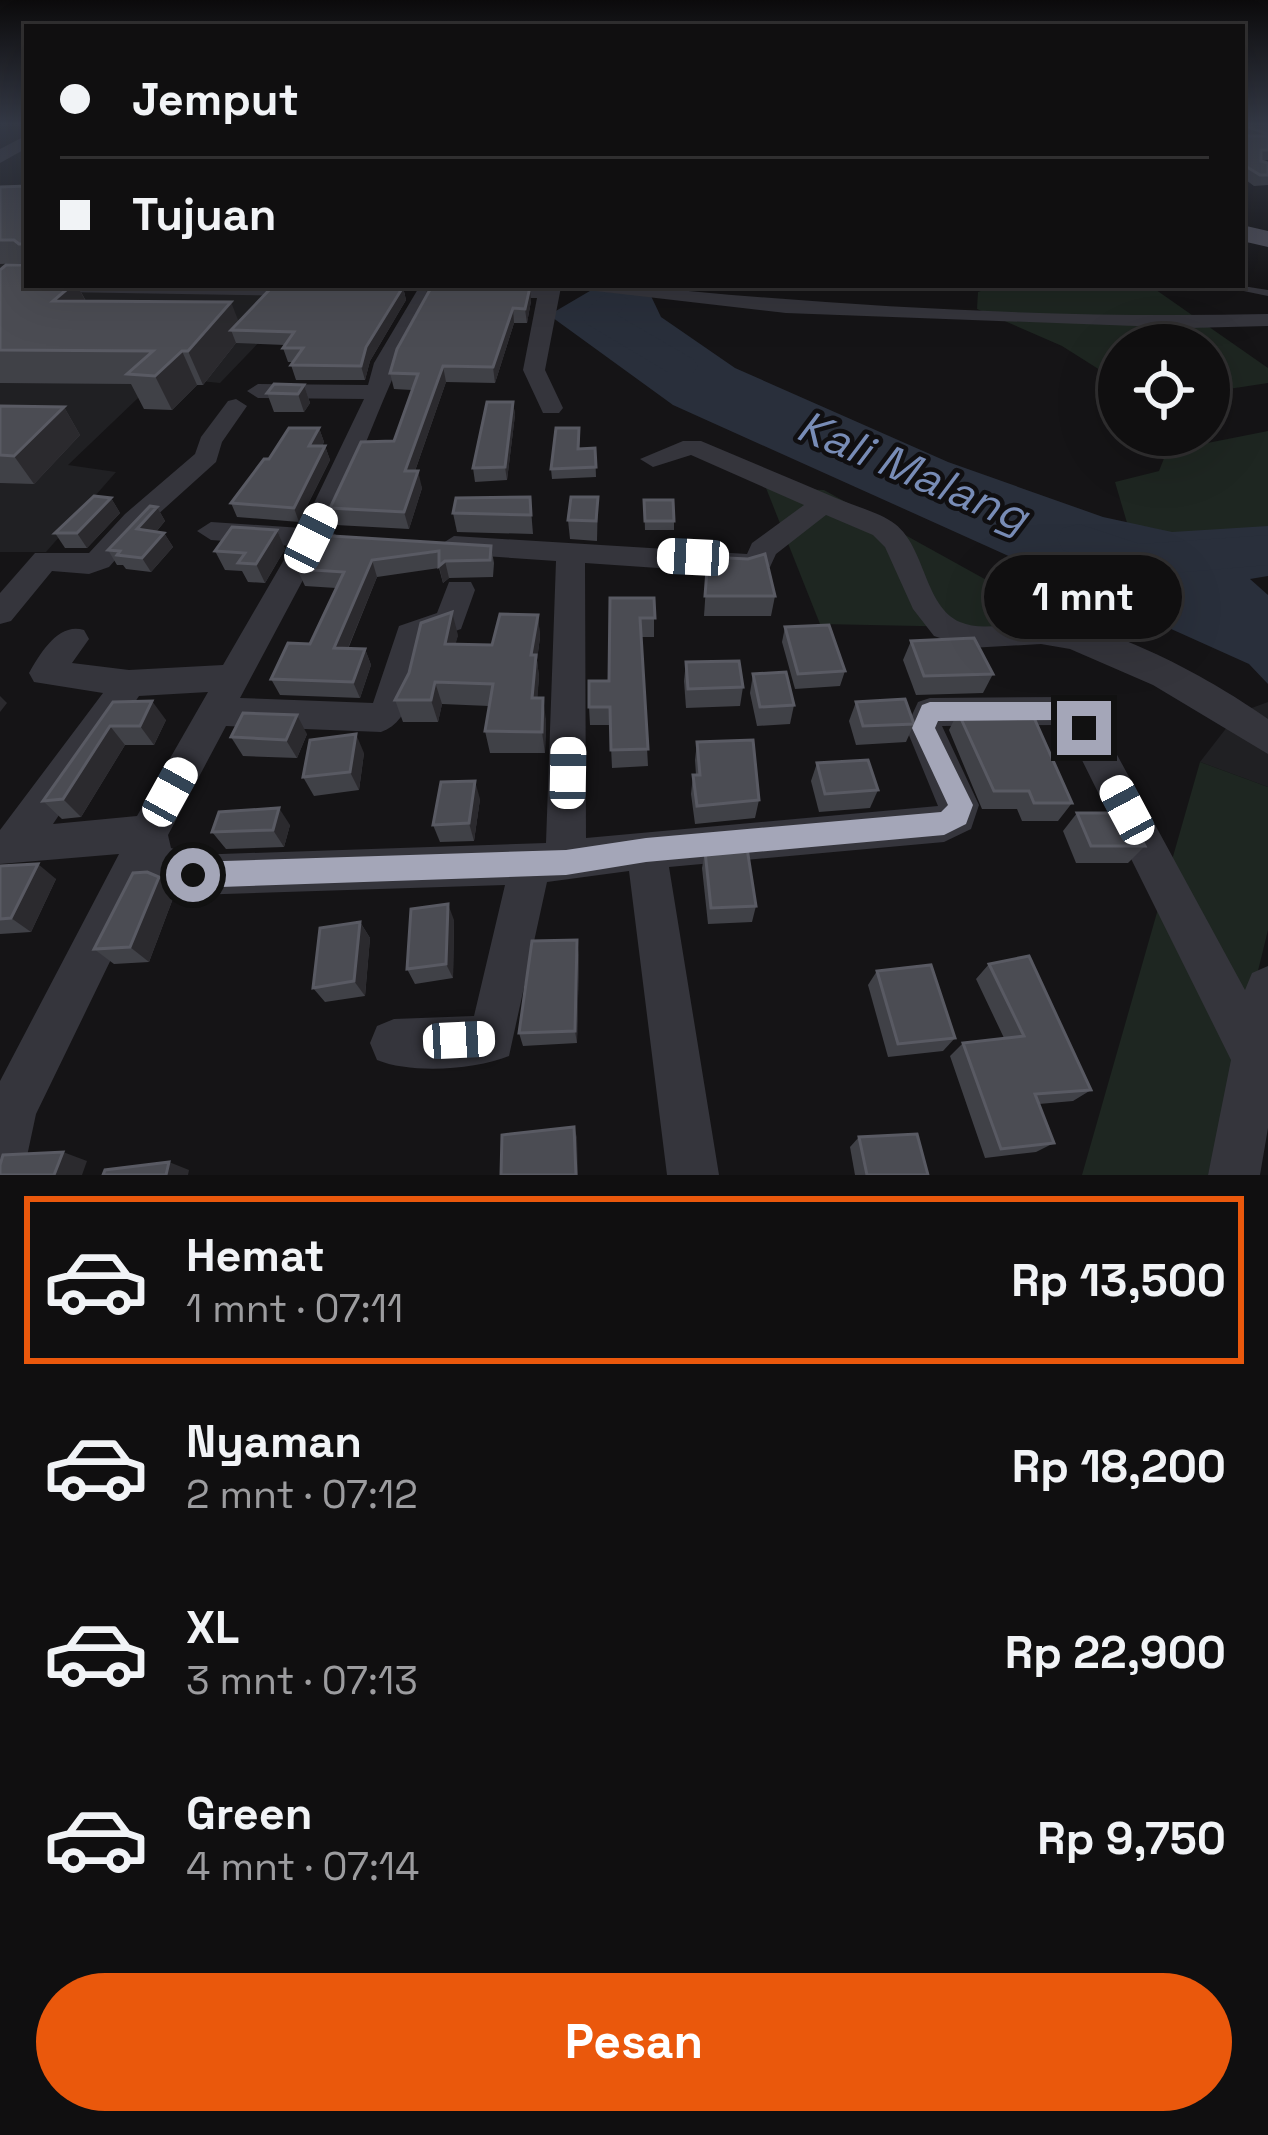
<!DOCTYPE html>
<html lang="id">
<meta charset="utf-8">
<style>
body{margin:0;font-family:"Space Grotesk",sans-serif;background:#1e1d1e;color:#f1f3f6;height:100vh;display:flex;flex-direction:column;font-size:45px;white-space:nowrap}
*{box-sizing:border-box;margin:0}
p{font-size:39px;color:#9c9c9f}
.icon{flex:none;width:66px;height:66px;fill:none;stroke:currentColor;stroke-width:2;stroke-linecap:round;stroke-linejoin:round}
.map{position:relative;height:1175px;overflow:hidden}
.details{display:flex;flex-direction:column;background:#100f10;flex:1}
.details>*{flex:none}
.top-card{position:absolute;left:24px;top:24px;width:1221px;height:264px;border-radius:0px;box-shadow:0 12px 48px #0002,0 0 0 3px #302f30;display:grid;align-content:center;height:264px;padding:0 36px;background:#100f10}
.buttons{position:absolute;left:1098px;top:324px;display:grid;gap:24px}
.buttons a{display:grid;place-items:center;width:132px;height:132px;border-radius:50%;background:#100f10;box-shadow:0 12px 48px #0002,0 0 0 3px #302f30;font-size:60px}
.end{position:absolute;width:54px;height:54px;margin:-27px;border:15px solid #a4a6b8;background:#111;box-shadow:0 0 0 6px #111}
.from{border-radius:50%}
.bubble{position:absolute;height:84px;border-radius:42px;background:#100f10;box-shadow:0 12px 48px #0002,0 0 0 3px #302f30;font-size:39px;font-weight:600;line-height:84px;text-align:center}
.car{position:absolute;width:36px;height:72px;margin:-36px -18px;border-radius:15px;box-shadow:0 0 9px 3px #0007;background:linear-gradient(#fff 24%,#345 0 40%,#fff 0 76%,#345 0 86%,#fff 0)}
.top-card b{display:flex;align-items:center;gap:42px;height:114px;font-size:45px}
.top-card b+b{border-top:3px solid #302f30}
.top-card i{width:30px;height:30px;background:#f1f3f6}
ul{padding:21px 0 0;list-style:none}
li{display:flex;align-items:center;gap:36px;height:168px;margin:0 24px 18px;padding:0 12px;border:6px solid transparent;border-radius:0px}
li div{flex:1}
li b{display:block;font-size:45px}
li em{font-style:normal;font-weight:600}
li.current{border-color:#ea580c}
li>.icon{width:108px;height:108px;stroke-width:1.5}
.button{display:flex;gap:24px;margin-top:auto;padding:24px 36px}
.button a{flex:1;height:138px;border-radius:72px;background:#ea580c;color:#fff;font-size:48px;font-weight:600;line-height:138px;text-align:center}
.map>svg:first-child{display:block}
</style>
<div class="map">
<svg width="1268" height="1175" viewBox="0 0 1268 1175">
<rect width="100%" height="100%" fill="#151416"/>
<g fill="#202023">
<polygon points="0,123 27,123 27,285 310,289 220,383 160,377 68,465 116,472 46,552 0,552"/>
<polygon points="1268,702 1268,787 1200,762 1238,713"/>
</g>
<g fill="#1e2621">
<polygon points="998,285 1149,285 1268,368 1268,383 1209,392 1209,345 1119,345 1119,382 1062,346 977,309 978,292"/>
<polygon points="1268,431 1268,550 1138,560 1115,482 1159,471 1167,451"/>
<polygon points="766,488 824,490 1075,629 820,624"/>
<polygon points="1200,762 1268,787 1268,930 1208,1175 1082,1175"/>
</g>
<polygon fill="#292f3b" points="600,285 661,285 651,296 661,317 735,368 948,462 1103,517 1172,532 1268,526 1268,576 1250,579 1268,595 1268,684 1249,664 673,405 549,315"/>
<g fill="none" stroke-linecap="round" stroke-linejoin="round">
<g fill="#292f3b" fill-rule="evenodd">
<path d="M614,291L629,300L617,315L693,359L698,366L693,373H669L587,324L582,317C591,305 600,294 614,291Z"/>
<polygon points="1079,524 1140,544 1268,535 1268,565 1138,576 1063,550 1057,539 1063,528"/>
</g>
<g fill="#35353c" fill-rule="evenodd">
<polygon points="1242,123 1250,123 1256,127 1242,131 1242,127 1247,126"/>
<polygon points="1214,285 1236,285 1268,290 1268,296"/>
</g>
<g fill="#35353c" fill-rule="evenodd">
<polygon points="0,281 27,281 27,285 309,285 316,290 307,296 0,291"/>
<path d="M624,285C837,306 1054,319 1268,314V326L1189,328L786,313L561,287L545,370L563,408L559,413H543L523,370L537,298H493L484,292L493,286Z"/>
<path d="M418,289L434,293C392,369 365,450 329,530L342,539L338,546L320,548L240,698L373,703L399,626L437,613L449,582H471L475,590L461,629L424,642C416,672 414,721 381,732L226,726L168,835L171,848L193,855L546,843L556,561L454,554L440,545L454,536L747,554L752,543L804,505L691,455L653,467L640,459L683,441H701C746,460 791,479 836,498C854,506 879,512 895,524C926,548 924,606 960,622C987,634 1023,618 1052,621C1119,628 1213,680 1268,719V754L1153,685L1070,649L1041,644L970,648L934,636L913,609L885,547L873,535L826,515L776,554L770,567L746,574L585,563L586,838L938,806L906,728L918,702L930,698L1067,697L1079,701L1097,718L1245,990L1252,973L1268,966V1128L1260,1175H1208L1231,1060L1071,738L1059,725L942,726L979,805L971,829L944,842L669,867L719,1175H667L629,871L547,882L509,1056C475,1070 411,1074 377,1060L370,1043L377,1026L394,1019L474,1016L505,885L193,895L150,879L36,1114L23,1175H0V1081L119,854L0,864V830L103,693L34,682L29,673C41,652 59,622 84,630L89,639L72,663L129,670L223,665L292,546L211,540L197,531L211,522L302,528L364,399L258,398L247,391L258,384L368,385L374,363ZM208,692L137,816L53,824L139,696Z"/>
<polygon points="236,399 247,406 222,442 216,462 145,526 109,567 89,574 52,571 11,621 0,624 0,593 35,553 89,553 125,514 195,454 201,437 228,401"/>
</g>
<polygon fill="#43434c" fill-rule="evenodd" points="27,135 27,148 0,163 0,149"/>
<polygon fill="#50505b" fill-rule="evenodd" points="1242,225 1268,231 1268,247 1242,241"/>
</g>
<g fill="#404147">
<polygon points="1242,123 1244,125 1268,123 1268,160 1261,161 1268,163 1268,185 1254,186 1242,177"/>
<polygon points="27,186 27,263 0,264 0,187"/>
<polygon points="0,270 27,285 77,285 86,301 239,322 403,287 406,300 370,361 365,380 296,380 291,365 293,362 288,362 283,348 285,345 236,343 203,385 197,385 172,410 144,409 131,384 0,383"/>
<polygon points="531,301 527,323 514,323 495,383 446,382 415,471 422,488 409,529 336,525 330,508 394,441 412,390 394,389 390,373 397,349"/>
<polygon points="304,385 310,403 304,412 274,412 267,393"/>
<polygon points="513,402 515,415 507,480 475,482 473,468"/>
<polygon points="0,406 64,407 80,435 34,484 0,483"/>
<polygon points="319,428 324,442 322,446 325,446 330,460 299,522 237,517 231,503 269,459"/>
<polygon points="580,438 579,448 595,448 596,477 552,479 551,469"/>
<polygon points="530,497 533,534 457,532 453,513"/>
<polygon points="598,497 597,541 570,539 568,520"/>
<polygon points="111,498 120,513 87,548 65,548 55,533"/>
<polygon points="644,500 674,521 674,530 645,530"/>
<polygon points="157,507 165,521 156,532 164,533 173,547 151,572 126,569 123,565 117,565 108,550"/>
<polygon points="277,530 285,549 265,583 248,582 242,571 225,570 215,551"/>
<polygon points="491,546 494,563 493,577 449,578 443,583 439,568 377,577 348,649 365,649 371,665 360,698 280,695 271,679 310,644 336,588 305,586 297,569"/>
<polygon points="708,557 748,559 775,596 771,616 704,616"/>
<polygon points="610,598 654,598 654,637 641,637 648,766 612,768 610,725 590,725 589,707 609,681"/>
<polygon points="538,615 540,637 537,660 539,677 537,698 546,720 545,753 490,753 485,731 489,706 442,704 438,722 403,722 395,700 458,635 455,644 492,645"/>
<polygon points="785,627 845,671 840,686 795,689 782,642"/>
<polygon points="911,641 993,674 983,693 916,695 903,660"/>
<polygon points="686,662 743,687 740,706 686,708 684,681"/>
<polygon points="753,674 794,705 790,724 757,726 750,693"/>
<polygon points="113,702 166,720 154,745 125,745 81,817 62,819 43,801"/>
<polygon points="856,702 914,724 906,742 856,745 849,721"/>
<polygon points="958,712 1072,803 1058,821 1022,821 1017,809 982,809 949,730"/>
<polygon points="307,734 297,758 243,756 231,737"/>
<polygon points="697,742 759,800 755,818 695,824 691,794 693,775 696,775 695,760"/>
<polygon points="364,753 359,790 314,796 303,777"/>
<polygon points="817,763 878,790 870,808 819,812 811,781"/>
<polygon points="480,799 474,841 440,842 433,825"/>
<polygon points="1077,813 1145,846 1128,863 1076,863 1063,831"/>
<polygon points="290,825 284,847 226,849 212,832"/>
<polygon points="705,851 756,906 752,922 708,924 702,868"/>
<polygon points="0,866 56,879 31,932 0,934"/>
<polygon points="159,877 175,893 149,962 114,964 94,949"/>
<polygon points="454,920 453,978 415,984 407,969"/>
<polygon points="360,922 370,938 365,996 325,1002 313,988"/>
<polygon points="579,955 577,1043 523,1046 519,1033"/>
<polygon points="989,964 1091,1090 1073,1101 1039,1104 1054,1143 1036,1152 985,1158 950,1056 963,1043 1004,1038 976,979"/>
<polygon points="877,971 955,1038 943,1051 888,1057 868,985"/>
<polygon points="859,1137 928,1175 855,1175 850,1147"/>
</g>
<g fill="#2b2a2e">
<polygon points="33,285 77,285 92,313 70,333"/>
<polygon points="403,287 406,300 370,361 365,380 361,366 366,347"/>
<polygon points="530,287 531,301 527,323 525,309"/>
<polygon points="231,302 242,330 231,330 236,343 203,385 188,351"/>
<polygon points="513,308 514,323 495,383 493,367"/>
<polygon points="182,351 197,385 172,410 155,376"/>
<polygon points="443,366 446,382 409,488 405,471"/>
<polygon points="304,385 310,403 304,412 298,394"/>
<polygon points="513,402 515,415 507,480 505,467"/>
<polygon points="64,407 80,435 34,484 14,456"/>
<polygon points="319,428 324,442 314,460 309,446"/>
<polygon points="325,446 330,460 299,522 294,508"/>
<polygon points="418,471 422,488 409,529 404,512"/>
<polygon points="111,498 120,513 87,548 77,533"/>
<polygon points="157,507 165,521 146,544 137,529"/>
<polygon points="277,530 285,549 265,583 256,564"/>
<polygon points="164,533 173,547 151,572 142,558"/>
<polygon points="372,560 377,577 341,665 334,648"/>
<polygon points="445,561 449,578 443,583 439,566"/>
<polygon points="452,612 458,635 450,666 445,644"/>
<polygon points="538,615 540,637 537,660 539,677 536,720 532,698 531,655"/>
<polygon points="365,649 371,665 360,698 353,682"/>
<polygon points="435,682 442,704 438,722 431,700"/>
<polygon points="0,696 7,703 0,712"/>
<polygon points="543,698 546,720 545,753 542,732"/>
<polygon points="152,701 166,720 154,745 140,726"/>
<polygon points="297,715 307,734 297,758 286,740"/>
<polygon points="110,726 125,745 81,817 63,799"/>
<polygon points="356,734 364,753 359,790 350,772"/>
<polygon points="475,781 480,799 474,841 469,823"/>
<polygon points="279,808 290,825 284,847 273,830"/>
<polygon points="38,864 56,879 31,932 11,918"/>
<polygon points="159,877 175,893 149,962 130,947"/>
<polygon points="448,904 454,920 453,978 446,964"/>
<polygon points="360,922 370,938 365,996 354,981"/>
<polygon points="577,940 579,955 577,1043 575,1031"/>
<polygon points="574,1127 577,1137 578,1175 576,1175"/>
<polygon points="63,1152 87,1161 82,1175 54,1175"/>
<polygon points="169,1162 189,1170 188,1175 166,1175"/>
</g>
<g fill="#4b4c53" stroke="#595a63" stroke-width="3">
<polygon points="1242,123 1244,125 1268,123 1268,134 1242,125"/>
<polygon points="1242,136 1268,136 1268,150 1261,150 1261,161 1268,163 1268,175 1260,175 1242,164"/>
<polygon points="27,186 27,244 19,244 14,240 0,240 0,187"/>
<polygon points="6,265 27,265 27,285 72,285 53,301 231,302 188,351 182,351 155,376 127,374 153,351 0,350 0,270"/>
<polygon points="273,286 403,287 366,347 361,366 291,365 303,348 283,348 294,332 231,330"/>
<polygon points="432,286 530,287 525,309 513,308 493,367 443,366 405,471 418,471 404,512 330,508 361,442 394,441 418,374 390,373 397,349"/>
<polygon points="274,384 304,385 298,394 267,393"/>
<polygon points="487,402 513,402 505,467 473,468"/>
<polygon points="0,406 64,407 14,456 0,455"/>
<polygon points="289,428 319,428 309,446 325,446 294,508 231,503 264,459 269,459"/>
<polygon points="556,428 579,428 578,449 595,448 596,467 551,469"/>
<polygon points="94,496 111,498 77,533 55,533"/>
<polygon points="530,497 531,515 453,513 456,498"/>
<polygon points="571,497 598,497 596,521 568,520"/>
<polygon points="644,500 673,500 674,521 645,521"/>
<polygon points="150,506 157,507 137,529 164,533 142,558 117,555 120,551 108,550"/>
<polygon points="232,527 277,530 256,564 238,563 245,553 215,551"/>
<polygon points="316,535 491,546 490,560 445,561 439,566 439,551 372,560 334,648 365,649 353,682 271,679 288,643 310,644 344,572 297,569"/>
<polygon points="765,554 775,596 705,596 708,557 748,559"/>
<polygon points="610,598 654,598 655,618 640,618 648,749 611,750 610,707 589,707 589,681 609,681"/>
<polygon points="452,612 445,644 492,645 500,614 538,615 531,655 536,655 532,698 543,698 542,732 485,731 493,684 435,682 431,700 395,700 409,673 421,623"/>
<polygon points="829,625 845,671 798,674 785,627"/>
<polygon points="974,638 993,674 924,676 911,641"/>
<polygon points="739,661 743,687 688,689 686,662"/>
<polygon points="786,672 794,705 760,707 753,674"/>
<polygon points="905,699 914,724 863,726 856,702"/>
<polygon points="152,701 140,726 110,726 63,799 43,801 113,702"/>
<polygon points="1031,711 1072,803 1034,803 1029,791 994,791 958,712"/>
<polygon points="243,713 297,715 286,740 231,737"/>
<polygon points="356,734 350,772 303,777 310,740"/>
<polygon points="753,740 759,800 697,806 693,775 700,775 697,742"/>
<polygon points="868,760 878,790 825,794 817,763"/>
<polygon points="475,781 469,823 433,825 441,782"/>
<polygon points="279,808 273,830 212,832 219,812"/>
<polygon points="1077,813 1128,813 1145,846 1091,846"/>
<polygon points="747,848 756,906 711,908 705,851"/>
<polygon points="38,864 11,918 0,919 0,866"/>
<polygon points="147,872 159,877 130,947 94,949 133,873"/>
<polygon points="448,904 446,964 407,969 411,909"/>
<polygon points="360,922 354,981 313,988 320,928"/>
<polygon points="577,940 575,1031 519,1033 532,941"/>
<polygon points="1029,956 1091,1090 1035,1094 1054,1143 1001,1149 963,1043 1024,1036 989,964"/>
<polygon points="931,965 955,1038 898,1044 877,971"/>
<polygon points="574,1127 576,1175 501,1175 502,1135"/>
<polygon points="917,1134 928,1175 867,1175 859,1137"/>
<polygon points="63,1152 54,1175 0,1175 0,1165 3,1155"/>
<polygon points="169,1162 166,1175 103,1175 105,1170"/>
</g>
<linearGradient id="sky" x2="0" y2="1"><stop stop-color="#0c0b0c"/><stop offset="0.43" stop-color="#353a47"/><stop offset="1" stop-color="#353a47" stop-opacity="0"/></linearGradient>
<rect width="1268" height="288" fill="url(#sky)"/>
<polygon fill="#a4a6b8" points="930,702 1067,702 1096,728 1084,738 1061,720 938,721 935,728 973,805 966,824 944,835 646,862 566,875 193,888 184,885 180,875 184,866 193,862 566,850 646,838 941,812 948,805 912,728 922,705"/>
<g text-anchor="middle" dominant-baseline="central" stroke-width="9" stroke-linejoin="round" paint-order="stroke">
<g font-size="45" font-style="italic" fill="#788cb6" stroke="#100f11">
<text transform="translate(913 471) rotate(23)">Kali Malang</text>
</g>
</g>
</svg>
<div class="buttons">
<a><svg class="icon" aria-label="locate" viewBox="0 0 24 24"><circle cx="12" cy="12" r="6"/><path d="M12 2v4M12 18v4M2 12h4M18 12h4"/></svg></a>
</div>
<i class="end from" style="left:193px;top:875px"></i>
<i class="end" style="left:1084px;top:728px"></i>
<div class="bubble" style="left:984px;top:555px;width:198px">1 mnt</div>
<i class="car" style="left:311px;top:538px;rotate:26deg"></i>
<i class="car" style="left:693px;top:557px;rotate:273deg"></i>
<i class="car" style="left:568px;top:773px;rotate:1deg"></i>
<i class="car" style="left:170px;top:792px;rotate:29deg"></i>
<i class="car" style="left:1127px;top:810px;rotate:332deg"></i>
<i class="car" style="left:459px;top:1040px;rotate:87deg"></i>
<div class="top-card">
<b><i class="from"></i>Jemput</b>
<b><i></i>Tujuan</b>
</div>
</div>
<section class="details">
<ul>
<li class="current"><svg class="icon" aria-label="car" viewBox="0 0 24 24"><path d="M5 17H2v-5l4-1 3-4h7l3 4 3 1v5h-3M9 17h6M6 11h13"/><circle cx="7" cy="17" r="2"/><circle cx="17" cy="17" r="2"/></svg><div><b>Hemat</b><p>1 mnt · 07:11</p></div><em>Rp 13,500</em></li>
<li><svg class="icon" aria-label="car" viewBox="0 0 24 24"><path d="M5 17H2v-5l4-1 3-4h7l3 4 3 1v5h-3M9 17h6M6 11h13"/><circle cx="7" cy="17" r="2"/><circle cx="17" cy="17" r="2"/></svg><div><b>Nyaman</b><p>2 mnt · 07:12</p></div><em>Rp 18,200</em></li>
<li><svg class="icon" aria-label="car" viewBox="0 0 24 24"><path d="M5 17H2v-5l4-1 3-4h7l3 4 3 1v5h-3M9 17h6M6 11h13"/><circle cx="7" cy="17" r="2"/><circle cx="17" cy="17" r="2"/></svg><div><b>XL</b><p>3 mnt · 07:13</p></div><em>Rp 22,900</em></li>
<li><svg class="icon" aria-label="car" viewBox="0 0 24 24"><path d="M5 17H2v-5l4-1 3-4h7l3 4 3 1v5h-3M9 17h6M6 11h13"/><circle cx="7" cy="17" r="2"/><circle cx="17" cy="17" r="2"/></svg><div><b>Green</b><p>4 mnt · 07:14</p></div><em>Rp 9,750</em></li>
</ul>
<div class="button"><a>Pesan</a></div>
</section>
